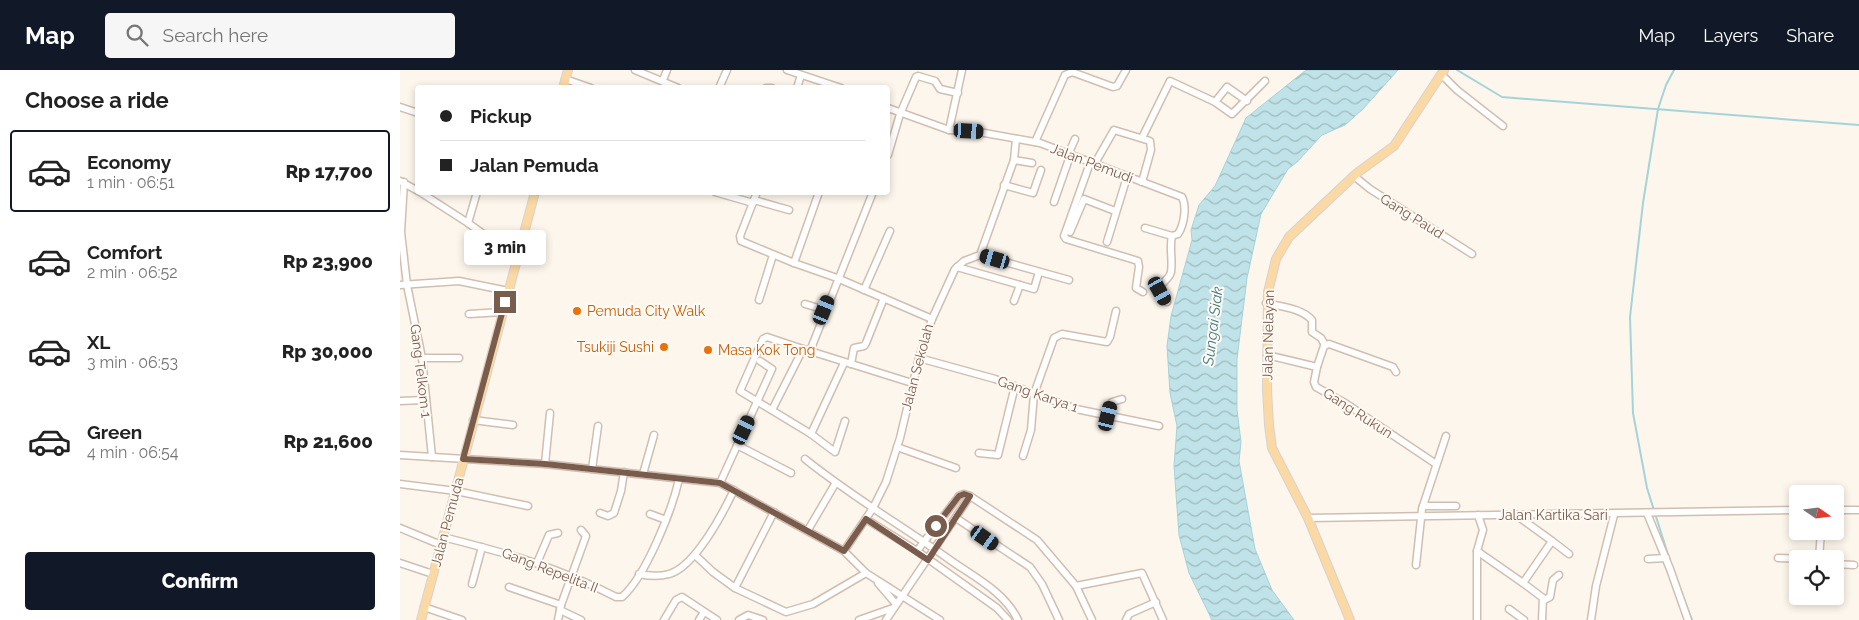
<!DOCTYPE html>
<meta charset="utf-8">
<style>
body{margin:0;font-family:Raleway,sans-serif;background:#f6f6f6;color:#222;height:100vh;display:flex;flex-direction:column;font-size:19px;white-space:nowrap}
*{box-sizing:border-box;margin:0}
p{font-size:16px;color:#767676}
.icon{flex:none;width:28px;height:28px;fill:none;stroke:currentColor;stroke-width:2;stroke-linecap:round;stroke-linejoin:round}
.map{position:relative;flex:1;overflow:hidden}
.side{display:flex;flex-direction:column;background:#fff;width:400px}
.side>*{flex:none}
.hud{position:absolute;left:15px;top:15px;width:475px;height:110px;border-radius:5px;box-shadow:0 2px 8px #0003;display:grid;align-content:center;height:110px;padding:0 25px;background:#fff}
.needle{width:32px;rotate:104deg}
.fabs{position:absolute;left:1389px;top:415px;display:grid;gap:10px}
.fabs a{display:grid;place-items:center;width:55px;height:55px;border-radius:5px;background:#fff;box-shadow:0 2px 8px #0003;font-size:25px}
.end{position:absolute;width:22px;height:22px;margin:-11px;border:6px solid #7a5c4d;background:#fff;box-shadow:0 0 0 2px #fff}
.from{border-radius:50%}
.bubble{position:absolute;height:35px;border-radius:5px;background:#fff;box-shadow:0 2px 8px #0003;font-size:16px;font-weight:800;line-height:35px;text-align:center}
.car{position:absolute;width:15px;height:30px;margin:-15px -8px;border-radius:6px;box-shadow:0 0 4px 1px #0007;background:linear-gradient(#222 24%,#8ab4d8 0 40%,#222 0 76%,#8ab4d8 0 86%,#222 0)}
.hud b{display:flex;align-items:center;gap:18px;height:48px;font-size:19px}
.hud b+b{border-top:1px solid #e0e0e0}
.hud i{width:12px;height:12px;background:#222}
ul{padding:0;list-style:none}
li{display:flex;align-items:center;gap:15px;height:82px;margin:0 10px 8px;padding:0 15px;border:2px solid transparent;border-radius:5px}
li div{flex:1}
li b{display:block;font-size:19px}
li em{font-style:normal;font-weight:800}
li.selected{border-color:#111827}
li>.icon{width:45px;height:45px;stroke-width:1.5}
h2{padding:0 25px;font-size:22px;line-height:60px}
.primary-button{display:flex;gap:10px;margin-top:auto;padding:10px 25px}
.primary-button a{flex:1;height:58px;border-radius:5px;background:#111827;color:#fff;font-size:20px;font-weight:800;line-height:58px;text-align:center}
header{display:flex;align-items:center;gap:30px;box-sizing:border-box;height:70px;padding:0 25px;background:#111827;color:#fff}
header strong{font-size:24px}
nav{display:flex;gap:28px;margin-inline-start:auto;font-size:18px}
.search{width:350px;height:45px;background:#f6f6f6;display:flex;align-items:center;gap:12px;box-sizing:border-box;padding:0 18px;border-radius:5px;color:#767676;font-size:19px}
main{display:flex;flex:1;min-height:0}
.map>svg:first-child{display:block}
</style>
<header>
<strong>Map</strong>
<div class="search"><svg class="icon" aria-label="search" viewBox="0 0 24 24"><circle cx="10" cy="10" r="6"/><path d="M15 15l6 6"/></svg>Search here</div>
<nav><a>Map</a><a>Layers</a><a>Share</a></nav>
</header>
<main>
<section class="side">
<h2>Choose a ride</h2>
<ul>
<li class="selected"><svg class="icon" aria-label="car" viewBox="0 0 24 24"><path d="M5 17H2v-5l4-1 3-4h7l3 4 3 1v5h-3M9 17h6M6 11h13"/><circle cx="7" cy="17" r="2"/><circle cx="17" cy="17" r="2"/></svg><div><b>Economy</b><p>1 min · 06:51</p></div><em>Rp 17,700</em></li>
<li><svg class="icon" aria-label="car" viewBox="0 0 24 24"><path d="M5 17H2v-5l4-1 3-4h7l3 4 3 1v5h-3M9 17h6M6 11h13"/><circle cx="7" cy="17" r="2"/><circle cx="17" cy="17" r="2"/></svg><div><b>Comfort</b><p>2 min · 06:52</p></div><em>Rp 23,900</em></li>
<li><svg class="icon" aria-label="car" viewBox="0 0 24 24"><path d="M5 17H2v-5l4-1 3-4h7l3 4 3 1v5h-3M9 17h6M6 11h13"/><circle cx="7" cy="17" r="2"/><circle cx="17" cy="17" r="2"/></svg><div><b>XL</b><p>3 min · 06:53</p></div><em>Rp 30,000</em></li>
<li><svg class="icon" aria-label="car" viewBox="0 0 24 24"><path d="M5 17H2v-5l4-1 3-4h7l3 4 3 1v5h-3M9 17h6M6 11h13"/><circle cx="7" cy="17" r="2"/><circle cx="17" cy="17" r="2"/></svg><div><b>Green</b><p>4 min · 06:54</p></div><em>Rp 21,600</em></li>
</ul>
<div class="primary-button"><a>Confirm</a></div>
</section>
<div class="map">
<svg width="1459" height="550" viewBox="0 0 1459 550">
<defs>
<pattern id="water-waves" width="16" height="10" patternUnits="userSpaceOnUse" patternTransform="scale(1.25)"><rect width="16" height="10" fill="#bfe3e8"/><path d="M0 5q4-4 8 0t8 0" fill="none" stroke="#a0bbbe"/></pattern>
</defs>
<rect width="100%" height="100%" fill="#fdf6ec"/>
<polygon fill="url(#water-waves)" stroke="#a5d3da" points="906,0 998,0 963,39 945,55 922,65 897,92 888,99 861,144 847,208 837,289 837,340 841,372 839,391 855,479 872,520 894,550 812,550 789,503 779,465 774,396 777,356 770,323 767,276 771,246 792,170 791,160 799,135 815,116 846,48"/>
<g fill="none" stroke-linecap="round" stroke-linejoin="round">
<g stroke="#a5d3da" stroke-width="2">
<polyline points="1057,0 1102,27 1459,55"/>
<polyline points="1270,491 1247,418 1233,343 1230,247 1243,133 1258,39 1266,15 1274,0"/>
<polyline points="1284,529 1292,550"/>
</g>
<defs>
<g id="minor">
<polyline points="235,0 278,18"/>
<polyline points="387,0 441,18"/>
<polyline points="1041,4 1057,20 1103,56"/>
<polyline points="165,9 191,18"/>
<polyline points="263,10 267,0"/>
<polyline points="319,18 327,0"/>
<polyline points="366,18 372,18"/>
<polyline points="397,18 401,5"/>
<polyline points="815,32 827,17 847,31"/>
<polyline points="0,37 18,43"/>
<path d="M488,38L549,60L579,62L640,73L782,127C787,137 784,155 778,164L772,166C769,178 773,189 771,202C770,208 762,212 760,218L767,232"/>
<polyline points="549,60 562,0"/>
<polyline points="742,68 770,11 815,32 832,44 865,11"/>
<polyline points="616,69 614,90 632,93"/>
<polyline points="635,72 665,5 672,2 713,17 717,16 726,0"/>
<polyline points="488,85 500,44 516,7 518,6 535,11 540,19 558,23"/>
<polyline points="668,85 675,69"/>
<polyline points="690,93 664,166 666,169 738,191 739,197 736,218 743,222"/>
<polyline points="694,95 714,60 750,71 751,80 742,112"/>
<polyline points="954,106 970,119 1072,184"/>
<polyline points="0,111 18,121"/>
<polyline points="4,112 1,162 7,215 22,288 32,387"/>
<polyline points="604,115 633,123 641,100"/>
<polyline points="20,122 68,153 118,189"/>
<polyline points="315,122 353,133"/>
<polyline points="357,122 340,166 341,171 394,193 437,208 532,249"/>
<polyline points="354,130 389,140"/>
<polyline points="654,132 670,86"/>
<polyline points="68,153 77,122"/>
<polyline points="745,158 772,166"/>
<polyline points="670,162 684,129 715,141"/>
<polyline points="707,172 727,107"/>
<polyline points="580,185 669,210"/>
<polyline points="394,193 419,122"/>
<polyline points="557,197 634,219 639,202"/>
<polyline points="0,215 59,211 108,221"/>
<polyline points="464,220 490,161"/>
<polyline points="359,230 373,185"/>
<polyline points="614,231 620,215"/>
<path d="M866,233C882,237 901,238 912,250V262L921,268L925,275"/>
<polyline points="405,234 425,240"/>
<polyline points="69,244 102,242"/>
<polyline points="403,279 367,267 363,269 340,321 411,364 435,382 445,351"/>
<polyline points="410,281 512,313"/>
<polyline points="867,285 917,297 914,312 916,317 945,333 1036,394"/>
<polyline points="22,288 59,288"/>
<polyline points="519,288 595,309 676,339 759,356"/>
<polyline points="451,294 454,278 464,276 466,273 484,228"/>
<polyline points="917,297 924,276 929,274 993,297 996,302"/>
<polyline points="0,331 25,330"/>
<polyline points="372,340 403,279 410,281 473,122"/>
<polyline points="708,346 712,332 722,329"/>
<polyline points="73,350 113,355"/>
<polyline points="411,364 444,293"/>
<polyline points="337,375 391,403"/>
<polyline points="497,377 556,398"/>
<polyline points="579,383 598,385 615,316"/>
<polyline points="0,385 145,394 320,413 444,481 466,503 540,550"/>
<polyline points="623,386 631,360 634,324 654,268 662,264 707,272 710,267 716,241"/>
<path d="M405,389C451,426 502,456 550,490C574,507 605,522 618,550"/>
<polyline points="145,394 150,343"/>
<polyline points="192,399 198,356"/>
<polyline points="243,404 254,365"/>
<polyline points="320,413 372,299 360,291"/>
<polyline points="0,414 56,421 128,436"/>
<polyline points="1023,436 1056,436"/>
<polyline points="1435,440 1459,440"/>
<polyline points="200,443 208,446 214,443 221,421 224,402"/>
<polyline points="1247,443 1270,499 1288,550"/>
<polyline points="250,444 266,450"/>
<polyline points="556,448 630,497 642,514 659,550"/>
<polyline points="908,448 1398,440"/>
<polyline points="466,449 517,481 597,538 608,550"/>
<polyline points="0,458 41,475"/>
<polyline points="408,460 435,414"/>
<path d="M43,467C106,483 158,497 216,527H222C246,506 272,440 279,409"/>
<polyline points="1152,471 1169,484"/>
<polyline points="444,481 473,438 486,412 500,368 519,288 532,249 555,199 564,191 580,185 614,90"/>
<polyline points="517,481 559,426 564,424 570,426 637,470 676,516 692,550"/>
<polyline points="1077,481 1123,513 1152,471 1116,445"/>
<polyline points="295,485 313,502 335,518 386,542 413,534 466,503"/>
<polyline points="1378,488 1409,489"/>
<polyline points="1248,489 1266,488"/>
<polyline points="1419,489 1421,461"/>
<polyline points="0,493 33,504"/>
<polyline points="137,493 149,465 158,463"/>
<polyline points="1435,494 1454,495"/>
<polyline points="1016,495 1022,439 1046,366"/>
<path d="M239,504C249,506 259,507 269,504C295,497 323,443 334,420"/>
<polyline points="478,513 496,534"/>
<polyline points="1123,513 1143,528 1142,550"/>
<polyline points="72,514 82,477"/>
<polyline points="676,516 742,503 763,550"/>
<polyline points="109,517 161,535"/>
<polyline points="335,518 374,442"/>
<polyline points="1144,530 1150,527 1153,510 1159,505"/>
<polyline points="24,537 62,550"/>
<polyline points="1109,539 1124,550"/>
<polyline points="160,540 181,550"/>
<polyline points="158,550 161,535 186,466 181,460"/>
<polyline points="264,550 276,530 282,527 317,550"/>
<polyline points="299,550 304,542"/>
<polyline points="339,550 348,545 363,550"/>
<polyline points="459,550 493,538"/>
<polyline points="486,550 570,426"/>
<polyline points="726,550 729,544 756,532"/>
<polyline points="1077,550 1077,481 1083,460 1078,445"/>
<polyline points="1191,550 1196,516 1214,445"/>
</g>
<g id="major">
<polyline points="163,18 168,0"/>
<polyline points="21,550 135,122"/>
<polyline points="950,550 908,448 872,378 869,355 867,319 868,222 876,189 889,167 957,103 994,76 1044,0"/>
</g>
</defs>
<use href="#minor" stroke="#d1beb0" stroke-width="9"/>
<use href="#major" stroke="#dad1cd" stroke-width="10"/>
<use href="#minor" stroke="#fff" stroke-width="6"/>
<use href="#major" stroke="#fbd9a5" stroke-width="8"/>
</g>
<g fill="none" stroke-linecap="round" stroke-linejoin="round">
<polyline stroke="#7a5c4d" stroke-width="6" points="105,232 63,389 145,394 320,413 444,481 466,449 528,490 570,426 564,424 559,426 536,456"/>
</g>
<g fill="#e8710a" stroke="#fffaf3" stroke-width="2">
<circle cx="177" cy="241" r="5"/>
<circle cx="264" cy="277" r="5"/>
<circle cx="308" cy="280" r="5"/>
</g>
<g text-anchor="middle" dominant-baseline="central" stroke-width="4" stroke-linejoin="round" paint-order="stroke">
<g font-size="14" fill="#7a5c4d" stroke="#fffaf3">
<text transform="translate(692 93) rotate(21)">Jalan Pemudi</text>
<text transform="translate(1012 146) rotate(32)">Gang Paud</text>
<text transform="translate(868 265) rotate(-89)">Jalan Nelayan</text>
<text transform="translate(517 297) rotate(-75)">Jalan Sekolah</text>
<text transform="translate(21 301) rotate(83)">Gang Telkom 1</text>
<text transform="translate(638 324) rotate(19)">Gang Karya 1</text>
<text transform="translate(958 343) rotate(33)">Gang Rukun</text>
<text x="1153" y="445">Jalan Kartika Sari</text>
<text transform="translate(47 452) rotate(-75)">Jalan Pemuda</text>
<text transform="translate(150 500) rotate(21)">Gang Repelita II</text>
</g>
<g font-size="14" fill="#c56008" stroke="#fffaf3" text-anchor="start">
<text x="187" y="241">Pemuda City Walk</text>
<text x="254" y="277" text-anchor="end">Tsukiji Sushi</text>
<text x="318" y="280">Masa Kok Tong</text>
</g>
<g font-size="15" font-style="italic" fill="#437c86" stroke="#fffaf3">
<text transform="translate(813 256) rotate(-83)">Sungai Siak</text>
</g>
</g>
</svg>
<div class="fabs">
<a><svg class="needle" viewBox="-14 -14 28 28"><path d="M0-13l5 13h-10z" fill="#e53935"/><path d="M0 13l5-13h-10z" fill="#767676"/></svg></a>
<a><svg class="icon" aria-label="locate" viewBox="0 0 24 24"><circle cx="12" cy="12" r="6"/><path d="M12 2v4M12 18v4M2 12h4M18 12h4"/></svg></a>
</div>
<i class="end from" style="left:536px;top:456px"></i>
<i class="end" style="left:105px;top:232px"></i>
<div class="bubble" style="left:64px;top:160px;width:82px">3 min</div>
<i class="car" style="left:569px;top:61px;rotate:93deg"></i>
<i class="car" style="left:595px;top:189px;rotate:286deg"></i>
<i class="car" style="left:760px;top:221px;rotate:151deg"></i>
<i class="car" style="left:424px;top:240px;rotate:22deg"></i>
<i class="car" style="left:708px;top:346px;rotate:14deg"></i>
<i class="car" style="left:344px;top:360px;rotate:25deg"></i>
<i class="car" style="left:585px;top:468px;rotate:125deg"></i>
<div class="hud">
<b><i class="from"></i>Pickup</b>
<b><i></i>Jalan Pemuda</b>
</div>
</div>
</main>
